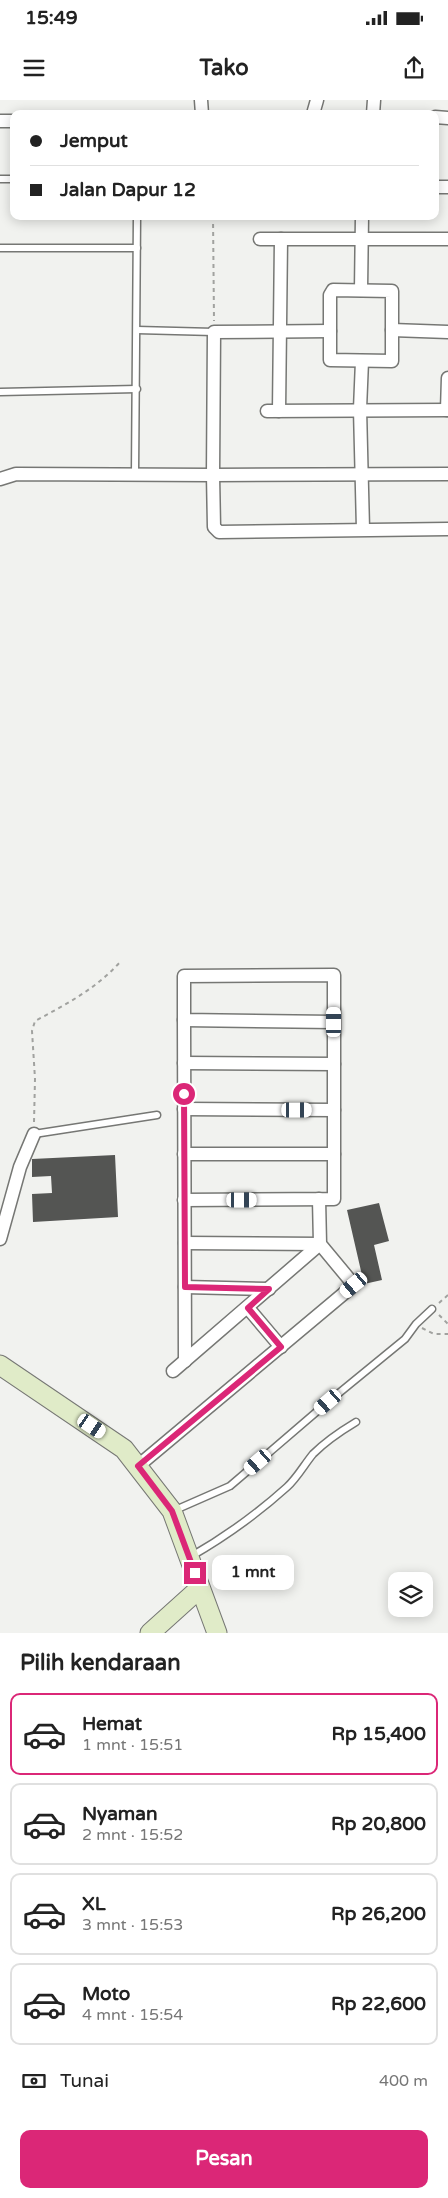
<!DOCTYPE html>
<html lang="id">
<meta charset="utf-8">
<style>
body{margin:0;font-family:"Varela Round",sans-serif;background:#f2f2f2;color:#222;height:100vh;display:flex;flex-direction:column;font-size:19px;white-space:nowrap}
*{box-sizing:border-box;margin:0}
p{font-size:16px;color:#767676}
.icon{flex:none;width:28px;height:28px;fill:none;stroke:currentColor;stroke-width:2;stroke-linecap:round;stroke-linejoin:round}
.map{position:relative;height:1533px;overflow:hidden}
.details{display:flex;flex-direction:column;background:#fff;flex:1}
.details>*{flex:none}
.hud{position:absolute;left:10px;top:10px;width:429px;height:110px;border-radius:10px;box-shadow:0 2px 12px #0003;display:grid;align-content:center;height:110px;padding:0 20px;background:#fff}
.fabs{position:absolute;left:388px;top:1472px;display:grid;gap:10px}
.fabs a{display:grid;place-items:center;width:45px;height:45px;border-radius:10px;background:#fff;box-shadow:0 2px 12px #0003;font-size:25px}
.end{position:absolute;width:22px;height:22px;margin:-11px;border:6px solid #db2777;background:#fff;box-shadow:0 0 0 2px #fff}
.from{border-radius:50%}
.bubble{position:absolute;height:35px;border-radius:10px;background:#fff;box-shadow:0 2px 12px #0003;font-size:16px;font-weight:700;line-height:35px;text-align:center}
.car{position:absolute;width:15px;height:30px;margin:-15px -8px;border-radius:6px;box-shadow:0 0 4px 1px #0007;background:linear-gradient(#fff 24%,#345 0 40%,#fff 0 76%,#345 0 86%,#fff 0)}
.hud b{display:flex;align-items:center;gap:18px;height:48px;font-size:19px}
.hud b+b{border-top:1px solid #e0e0e0}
.hud i{width:12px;height:12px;background:#222}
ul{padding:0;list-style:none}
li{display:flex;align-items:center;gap:15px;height:82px;margin:0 10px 8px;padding:0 10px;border:2px solid #e0e0e0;border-radius:10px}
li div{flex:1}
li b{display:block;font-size:19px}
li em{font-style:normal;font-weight:700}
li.current{border-color:#db2777}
li>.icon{width:45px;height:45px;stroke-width:1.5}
h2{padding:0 20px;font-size:22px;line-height:60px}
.pay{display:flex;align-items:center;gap:12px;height:55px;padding:0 20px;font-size:19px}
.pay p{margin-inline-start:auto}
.action{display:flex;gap:10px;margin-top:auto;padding:10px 20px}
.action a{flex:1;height:58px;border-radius:10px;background:#db2777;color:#fff;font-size:20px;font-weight:700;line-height:58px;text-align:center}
.status{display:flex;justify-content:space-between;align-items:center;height:35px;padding:0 25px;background:#fff;direction:ltr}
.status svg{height:14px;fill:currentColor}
header{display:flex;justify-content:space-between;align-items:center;height:65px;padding:0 20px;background:#fff;font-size:22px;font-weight:700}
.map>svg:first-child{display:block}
</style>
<div class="status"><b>15:49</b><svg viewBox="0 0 49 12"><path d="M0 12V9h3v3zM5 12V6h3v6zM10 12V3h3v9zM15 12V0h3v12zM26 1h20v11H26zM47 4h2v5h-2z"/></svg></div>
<header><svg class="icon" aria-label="menu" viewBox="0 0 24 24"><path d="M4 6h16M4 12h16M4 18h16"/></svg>Tako<svg class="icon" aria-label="share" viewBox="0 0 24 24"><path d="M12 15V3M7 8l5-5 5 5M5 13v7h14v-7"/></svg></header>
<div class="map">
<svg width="448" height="1533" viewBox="0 0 448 1533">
<rect width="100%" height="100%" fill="#f1f2ef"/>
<g fill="#545553">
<polygon points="115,1055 118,1117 33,1122 32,1094 52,1093 51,1076 32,1077 32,1059"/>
<polygon points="379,1103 389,1141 374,1145 382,1180 364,1184 347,1110"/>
</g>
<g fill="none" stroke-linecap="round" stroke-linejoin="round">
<defs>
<g id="lane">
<polyline points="0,79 14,79"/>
<polyline points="0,148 137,148"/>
<polyline points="137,230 214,232"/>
<polyline points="0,292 137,289"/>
<polyline points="135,375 137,116"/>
<polyline points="34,1034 157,1015"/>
<polyline points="173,1411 230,1386 328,1302 405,1239 416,1224 432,1209"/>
<path d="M190,1457C225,1437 257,1414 287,1387C297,1378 304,1365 313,1354C326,1341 341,1331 356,1322"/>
</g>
<g id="street">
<polyline points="201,0 202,14"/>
<polyline points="313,14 317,0"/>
<polyline points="373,14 374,0"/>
<polyline points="435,17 448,18"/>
<polyline points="0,21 14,21"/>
<polyline points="435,87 448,87"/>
<polyline points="260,139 448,139"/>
<polygon points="333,190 392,191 392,261 330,260 330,195"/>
<polyline points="361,190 362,116"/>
<polyline points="392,230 448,232"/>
<polyline points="330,231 214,232 213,375 448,374"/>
<polyline points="362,261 360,309 363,429"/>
<polyline points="447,310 448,278"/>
<polyline points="267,311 448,310"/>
<polyline points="279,311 281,139"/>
<polyline points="0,379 16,374 213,375 214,427 219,432 448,429"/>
<polyline points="184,920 185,1261"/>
<polyline points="184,963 334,964"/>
<polyline points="184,1009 334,1010"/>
<polyline points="184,1054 334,1054"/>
<path d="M184,1100L334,1099C334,1025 334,950 334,875L184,876V920L334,922"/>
<polyline points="0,1139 20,1067 34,1034"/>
<polyline points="185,1143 320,1144"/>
<polyline points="185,1187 269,1189"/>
<polyline points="248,1208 281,1247"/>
<polyline points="173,1271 320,1144"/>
<polyline points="138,1366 354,1185 320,1144 319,1099"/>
</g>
<g id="secondary">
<polyline points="0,1265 124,1349 172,1411 217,1533"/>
<polyline points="150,1533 200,1488"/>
</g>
</defs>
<use href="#lane" stroke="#767774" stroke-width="9"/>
<use href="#street" stroke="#767774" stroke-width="15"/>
<use href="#secondary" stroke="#767774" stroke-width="21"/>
<g stroke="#a1a29f" stroke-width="2" stroke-dasharray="4 4" stroke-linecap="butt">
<polyline points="213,116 214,221"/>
<path d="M34,1022L35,979L32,931L35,921C67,904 97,888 121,861"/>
<polyline points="439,1203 448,1195"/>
<polyline points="439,1215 448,1224"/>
<polyline points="422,1228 434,1234 448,1234"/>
</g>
<use href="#lane" stroke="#fff" stroke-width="6"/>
<use href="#street" stroke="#fff" stroke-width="12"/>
<use href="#secondary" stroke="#e0ebc8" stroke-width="19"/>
</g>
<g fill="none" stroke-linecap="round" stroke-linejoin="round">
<polyline stroke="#db2777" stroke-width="6" points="184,994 185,1187 269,1189 248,1208 281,1247 138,1366 172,1411 195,1473"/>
</g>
</svg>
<div class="fabs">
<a><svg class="icon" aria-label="layers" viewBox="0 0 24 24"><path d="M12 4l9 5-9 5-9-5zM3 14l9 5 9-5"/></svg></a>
</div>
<i class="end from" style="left:184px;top:994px"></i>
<i class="end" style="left:195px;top:1473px"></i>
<div class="bubble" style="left:212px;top:1455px;width:82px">1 mnt</div>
<i class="car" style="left:334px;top:922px;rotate:0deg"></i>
<i class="car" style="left:297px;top:1010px;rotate:90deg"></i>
<i class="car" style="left:242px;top:1100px;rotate:90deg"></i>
<i class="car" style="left:354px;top:1185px;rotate:230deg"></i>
<i class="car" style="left:328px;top:1302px;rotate:229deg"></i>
<i class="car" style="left:92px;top:1326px;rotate:124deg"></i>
<i class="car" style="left:258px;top:1362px;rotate:229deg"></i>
<div class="hud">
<b><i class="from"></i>Jemput</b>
<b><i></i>Jalan Dapur 12</b>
</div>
</div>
<section class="details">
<h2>Pilih kendaraan</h2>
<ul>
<li class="current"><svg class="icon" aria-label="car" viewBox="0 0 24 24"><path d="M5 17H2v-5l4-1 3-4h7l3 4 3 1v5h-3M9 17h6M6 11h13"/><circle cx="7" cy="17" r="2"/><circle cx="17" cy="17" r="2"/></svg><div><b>Hemat</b><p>1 mnt · 15:51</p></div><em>Rp 15,400</em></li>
<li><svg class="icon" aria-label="car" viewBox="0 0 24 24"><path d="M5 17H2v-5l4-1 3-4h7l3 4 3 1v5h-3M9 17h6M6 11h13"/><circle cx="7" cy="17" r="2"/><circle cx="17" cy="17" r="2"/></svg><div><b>Nyaman</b><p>2 mnt · 15:52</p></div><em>Rp 20,800</em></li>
<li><svg class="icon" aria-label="car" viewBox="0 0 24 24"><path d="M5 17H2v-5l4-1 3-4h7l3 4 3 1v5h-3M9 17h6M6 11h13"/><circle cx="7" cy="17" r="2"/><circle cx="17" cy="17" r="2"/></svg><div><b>XL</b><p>3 mnt · 15:53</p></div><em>Rp 26,200</em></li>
<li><svg class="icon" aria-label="car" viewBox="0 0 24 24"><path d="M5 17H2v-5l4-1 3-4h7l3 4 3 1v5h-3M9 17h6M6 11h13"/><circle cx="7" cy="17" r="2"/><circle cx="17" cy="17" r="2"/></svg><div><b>Moto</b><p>4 mnt · 15:54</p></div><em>Rp 22,600</em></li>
</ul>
<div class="pay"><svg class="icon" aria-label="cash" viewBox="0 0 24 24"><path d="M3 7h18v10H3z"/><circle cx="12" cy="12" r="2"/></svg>Tunai<p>400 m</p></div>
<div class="action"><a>Pesan</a></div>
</section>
